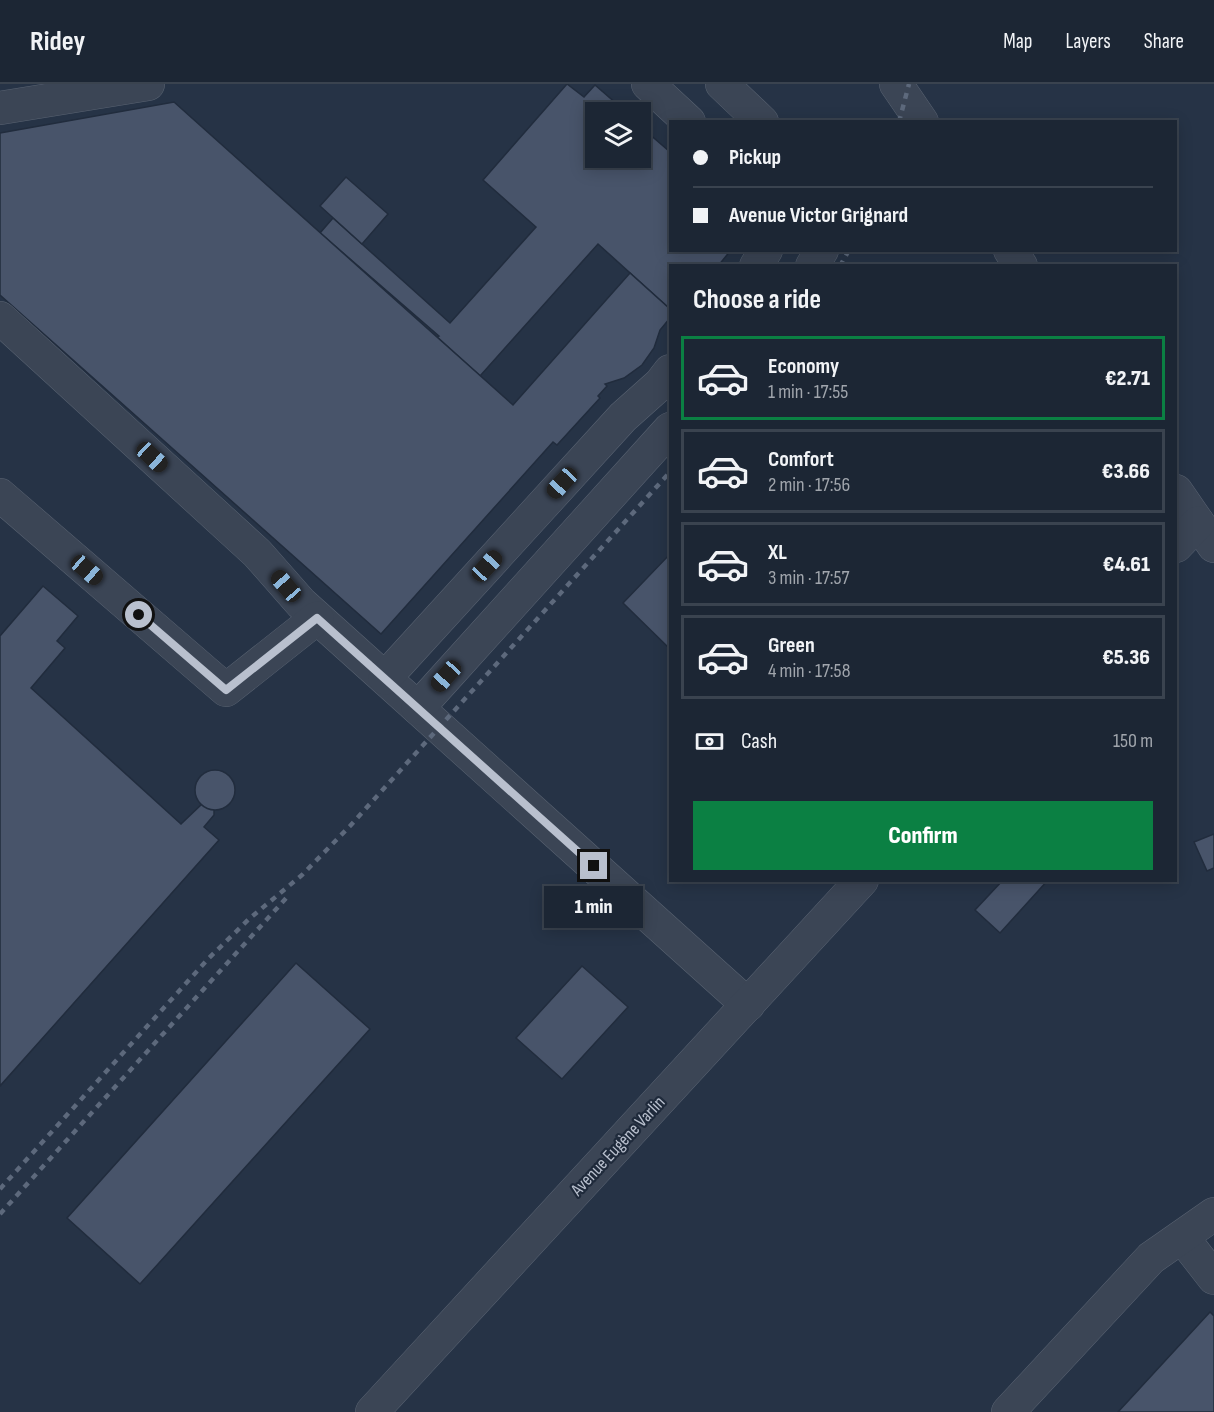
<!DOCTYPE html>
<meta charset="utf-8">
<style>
body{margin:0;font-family:"Sofia Sans Condensed",sans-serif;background:#252e3c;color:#f1f3f6;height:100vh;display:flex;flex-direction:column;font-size:22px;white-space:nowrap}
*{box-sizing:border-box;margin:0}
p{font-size:20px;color:#a0a5ac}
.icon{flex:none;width:33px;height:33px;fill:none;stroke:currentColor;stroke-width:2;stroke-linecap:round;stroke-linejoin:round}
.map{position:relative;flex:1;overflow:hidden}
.side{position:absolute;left:669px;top:180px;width:508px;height:618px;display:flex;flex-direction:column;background:#1c2634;border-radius:0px;box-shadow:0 3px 15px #0003,0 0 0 2px #3a434f}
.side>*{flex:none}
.guide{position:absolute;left:669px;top:36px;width:508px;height:132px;border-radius:0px;box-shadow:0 3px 15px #0003,0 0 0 2px #3a434f;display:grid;align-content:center;height:132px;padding:0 24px;background:#1c2634}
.fabs{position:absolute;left:585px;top:18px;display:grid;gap:12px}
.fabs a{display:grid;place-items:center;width:66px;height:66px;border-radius:0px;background:#1c2634;box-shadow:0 3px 15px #0003,0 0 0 2px #3a434f;font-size:30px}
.end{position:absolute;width:27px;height:27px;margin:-14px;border:8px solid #b9c0ce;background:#111;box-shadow:0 0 0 3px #111}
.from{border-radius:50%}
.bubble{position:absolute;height:42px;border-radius:0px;background:#1c2634;box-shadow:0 3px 15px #0003,0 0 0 2px #3a434f;font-size:20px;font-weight:800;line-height:42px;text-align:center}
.car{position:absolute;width:18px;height:36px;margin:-18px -9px;border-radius:8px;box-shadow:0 0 4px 2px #0007;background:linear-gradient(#222 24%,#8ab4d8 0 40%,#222 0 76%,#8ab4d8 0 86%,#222 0)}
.guide b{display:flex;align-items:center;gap:21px;height:57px;font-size:22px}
.guide b+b{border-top:2px solid #3a434f}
.guide i{width:15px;height:15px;background:#f1f3f6}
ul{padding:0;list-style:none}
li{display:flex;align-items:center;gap:18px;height:84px;margin:0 12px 9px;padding:0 12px;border:3px solid #3a434f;border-radius:0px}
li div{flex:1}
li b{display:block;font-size:22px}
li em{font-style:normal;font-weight:800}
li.selected{border-color:#0b8043}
li>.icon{width:54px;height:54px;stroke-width:1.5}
h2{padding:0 24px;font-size:27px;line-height:72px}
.pay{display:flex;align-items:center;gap:15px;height:66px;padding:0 24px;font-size:22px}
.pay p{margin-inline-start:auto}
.primary-button{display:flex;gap:12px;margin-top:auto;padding:12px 24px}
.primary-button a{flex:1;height:69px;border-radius:0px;background:#0b8043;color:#fff;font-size:24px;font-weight:800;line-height:69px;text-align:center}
header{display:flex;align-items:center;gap:36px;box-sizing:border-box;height:84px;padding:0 30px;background:#1c2634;border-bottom:2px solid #3a434f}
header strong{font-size:28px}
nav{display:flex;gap:33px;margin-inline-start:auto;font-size:21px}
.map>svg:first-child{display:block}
</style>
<header>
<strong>Ridey</strong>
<nav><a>Map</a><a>Layers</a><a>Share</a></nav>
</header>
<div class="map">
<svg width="1214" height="1328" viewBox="0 0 1214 1328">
<rect width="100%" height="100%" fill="#263346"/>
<g fill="#48546a" stroke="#212c3d" stroke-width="1.5">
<polygon points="567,0 584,13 595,1 626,28 596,28 596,74 640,74 640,42 670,68 670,166 731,166 718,182 670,182 670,225 598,160 480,292 437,253 439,252 320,149 333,134 450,239 536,143 483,96"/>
<polygon points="174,18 513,321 630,189 670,225 670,234 660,246 654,264 642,281 624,294 605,300 607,302 598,312 600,314 557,361 553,358 381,550 0,211 0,49"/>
<polygon points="346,93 388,130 362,160 320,122"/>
<polygon points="670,470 670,565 623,519"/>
<polygon points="43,502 78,532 57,557 65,564 31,604 181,740 202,720 214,725 214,731 204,743 219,756 0,1002 0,552"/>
<circle cx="215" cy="706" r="20"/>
<polygon points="1214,750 1214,784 1207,787 1194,758"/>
<polygon points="1003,796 1048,796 1000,849 975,826"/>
<polygon points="296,879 370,945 140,1200 67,1134"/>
<polygon points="582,882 628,923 562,995 516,954"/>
<polygon points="1210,1228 1214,1232 1214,1328 1118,1328"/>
</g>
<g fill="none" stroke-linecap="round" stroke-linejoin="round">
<defs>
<g id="minor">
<polyline points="648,0 689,38"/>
<polyline points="722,0 762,38"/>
<polyline points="896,0 922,38"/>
<polyline points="0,24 148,0"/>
<polyline points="1010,166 1021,182"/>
<polyline points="756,182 766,166"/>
<polyline points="812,182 822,166"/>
<polyline points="0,234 257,469 301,519 748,921"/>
<polyline points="1176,407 1214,462"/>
<polyline points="0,411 226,606 317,534"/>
<polyline points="1176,462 1198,439"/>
<polyline points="385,594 623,333 660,300 670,287"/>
<polyline points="418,624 670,345"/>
<polyline points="1182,1153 1214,1194"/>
<polyline points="372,1328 862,796"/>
<polyline points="1008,1328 1151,1174 1214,1130"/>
</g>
</defs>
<use href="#minor" stroke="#596372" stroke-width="34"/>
<use href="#minor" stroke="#3b4555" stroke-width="33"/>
<g stroke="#5d697c" stroke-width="4.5" stroke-dasharray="6 6" stroke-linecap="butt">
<polyline points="899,38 909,0"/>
<polyline points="840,182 849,166"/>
<polyline points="0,1105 208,875 249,835 302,791 350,742 670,388"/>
<polyline points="0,1130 288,812"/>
</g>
</g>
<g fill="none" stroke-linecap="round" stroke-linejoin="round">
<polyline stroke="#b9c0ce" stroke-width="8" points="139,531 226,606 317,534 594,782"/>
</g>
<g text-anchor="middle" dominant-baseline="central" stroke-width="4.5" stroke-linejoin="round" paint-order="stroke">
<g font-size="18" fill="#b9c0ce" stroke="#1f2a3b">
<text transform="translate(618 1062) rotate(-47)">Avenue Eugène Varlin</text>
</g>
</g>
</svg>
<div class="fabs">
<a><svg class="icon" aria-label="layers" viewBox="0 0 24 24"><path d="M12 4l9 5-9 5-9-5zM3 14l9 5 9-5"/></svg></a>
</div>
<i class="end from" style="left:139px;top:531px"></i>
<i class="end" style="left:594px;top:782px"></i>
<div class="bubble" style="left:544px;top:802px;width:99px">1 min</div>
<i class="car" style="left:152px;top:373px;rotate:133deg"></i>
<i class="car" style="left:562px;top:399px;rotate:223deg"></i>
<i class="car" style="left:487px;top:482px;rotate:43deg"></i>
<i class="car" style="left:87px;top:486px;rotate:131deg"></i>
<i class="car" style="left:286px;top:502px;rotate:319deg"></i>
<i class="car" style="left:446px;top:592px;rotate:222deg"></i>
<div class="guide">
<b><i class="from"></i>Pickup</b>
<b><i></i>Avenue Victor Grignard</b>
</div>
<section class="side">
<h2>Choose a ride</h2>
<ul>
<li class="selected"><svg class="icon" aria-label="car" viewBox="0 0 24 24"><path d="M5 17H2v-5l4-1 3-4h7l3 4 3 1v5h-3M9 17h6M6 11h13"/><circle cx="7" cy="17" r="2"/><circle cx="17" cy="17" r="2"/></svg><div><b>Economy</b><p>1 min · 17:55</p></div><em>€2.71</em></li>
<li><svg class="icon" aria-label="car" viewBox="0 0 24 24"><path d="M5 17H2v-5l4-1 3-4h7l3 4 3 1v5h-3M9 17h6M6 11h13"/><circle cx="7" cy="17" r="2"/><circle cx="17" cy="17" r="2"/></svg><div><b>Comfort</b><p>2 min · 17:56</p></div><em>€3.66</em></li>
<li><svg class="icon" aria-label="car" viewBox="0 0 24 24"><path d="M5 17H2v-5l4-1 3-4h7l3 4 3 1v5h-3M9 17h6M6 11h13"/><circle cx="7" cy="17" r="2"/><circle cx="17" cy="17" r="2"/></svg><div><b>XL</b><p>3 min · 17:57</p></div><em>€4.61</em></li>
<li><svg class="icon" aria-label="car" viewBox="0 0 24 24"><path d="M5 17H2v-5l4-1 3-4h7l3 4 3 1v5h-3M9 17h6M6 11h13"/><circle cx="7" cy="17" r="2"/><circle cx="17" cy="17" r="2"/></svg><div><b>Green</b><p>4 min · 17:58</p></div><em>€5.36</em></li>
</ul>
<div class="pay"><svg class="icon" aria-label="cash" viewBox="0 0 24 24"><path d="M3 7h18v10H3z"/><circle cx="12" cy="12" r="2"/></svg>Cash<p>150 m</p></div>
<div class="primary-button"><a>Confirm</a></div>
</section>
</div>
